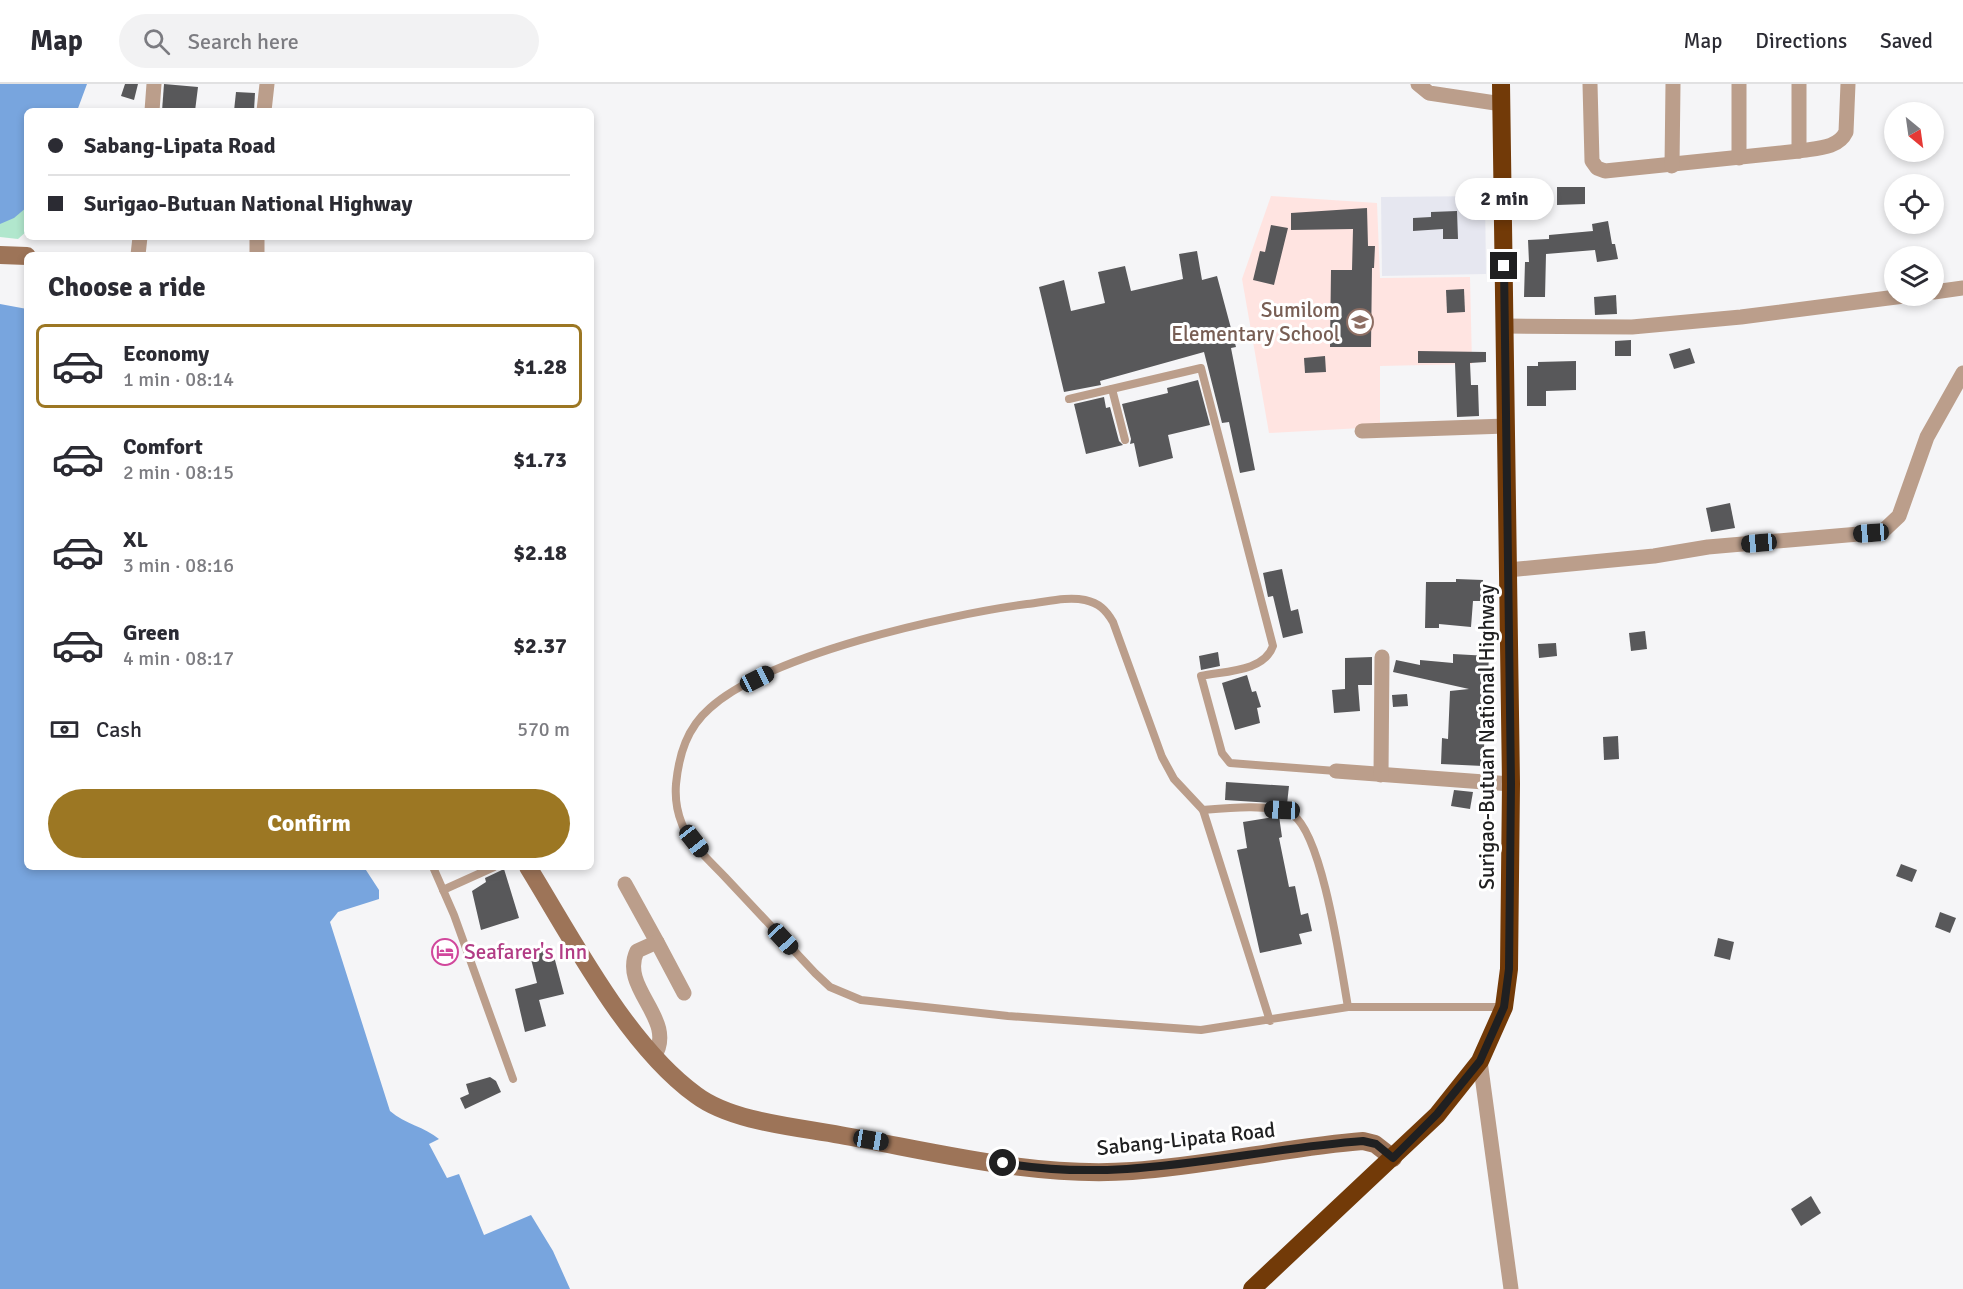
<!DOCTYPE html>
<meta charset="utf-8">
<style>
body{margin:0;font-family:Signika,sans-serif;background:#f2f2f3;color:#2b2b33;height:100vh;display:flex;flex-direction:column;font-size:22px;white-space:nowrap}
*{box-sizing:border-box;margin:0}
p{font-size:20px;color:#7c7c81}
.icon{flex:none;width:33px;height:33px;fill:none;stroke:currentColor;stroke-width:2;stroke-linecap:round;stroke-linejoin:round}
.map{position:relative;flex:1;overflow:hidden}
.panel{position:absolute;left:24px;top:168px;width:570px;height:618px;display:flex;flex-direction:column;background:#fff;border-radius:9px;box-shadow:0 3px 9px #0003}
.panel>*{flex:none}
.banner{position:absolute;left:24px;top:24px;width:570px;height:132px;border-radius:9px;box-shadow:0 3px 9px #0003;display:grid;align-content:center;height:132px;padding:0 24px;background:#fff}
.needle{width:39px;rotate:151deg}
.buttons{position:absolute;left:1884px;top:18px;display:grid;gap:12px}
.buttons a{display:grid;place-items:center;width:60px;height:60px;border-radius:50%;background:#fff;box-shadow:0 3px 9px #0003;font-size:30px}
.end{position:absolute;width:27px;height:27px;margin:-14px;border:8px solid #202021;background:#fff;box-shadow:0 0 0 3px #fff}
.from{border-radius:50%}
.bubble{position:absolute;height:42px;border-radius:21px;background:#fff;box-shadow:0 3px 9px #0003;font-size:20px;font-weight:800;line-height:42px;text-align:center}
.car{position:absolute;width:18px;height:36px;margin:-18px -9px;border-radius:8px;box-shadow:0 0 4px 2px #0007;background:linear-gradient(#222 24%,#8ab4d8 0 40%,#222 0 76%,#8ab4d8 0 86%,#222 0)}
.banner b{display:flex;align-items:center;gap:21px;height:57px;font-size:22px}
.banner b+b{border-top:2px solid #e1e1e2}
.banner i{width:15px;height:15px;background:#2b2b33}
ul{padding:0;list-style:none}
li{display:flex;align-items:center;gap:18px;height:84px;margin:0 12px 9px;padding:0 12px;border:3px solid transparent;border-radius:9px}
li div{flex:1}
li b{display:block;font-size:22px}
li em{font-style:normal;font-weight:800}
li.active{border-color:#9c7723}
li>.icon{width:54px;height:54px;stroke-width:1.5}
h2{padding:0 24px;font-size:27px;line-height:72px}
.pay{display:flex;align-items:center;gap:15px;height:66px;padding:0 24px;font-size:22px}
.pay p{margin-inline-start:auto}
.button{display:flex;gap:12px;margin-top:auto;padding:12px 24px}
.button a{flex:1;height:69px;border-radius:36px;background:#9c7723;color:#fff;font-size:24px;font-weight:800;line-height:69px;text-align:center}
header{display:flex;align-items:center;gap:36px;box-sizing:border-box;height:84px;padding:0 30px;background:#fff;border-bottom:2px solid #e1e1e2}
header strong{font-size:28px}
nav{display:flex;gap:33px;margin-inline-start:auto;font-size:21px}
.search{width:420px;height:54px;background:#f2f2f3;display:flex;align-items:center;gap:15px;box-sizing:border-box;padding:0 21px;border-radius:33px;color:#7c7c81;font-size:22px}
.map>svg:first-child{display:block}
</style>
<header>
<strong>Map</strong>
<div class="search"><svg class="icon" aria-label="search" viewBox="0 0 24 24"><circle cx="10" cy="10" r="6"/><path d="M15 15l6 6"/></svg>Search here</div>
<nav><a>Map</a><a>Directions</a><a>Saved</a></nav>
</header>
<div class="map">
<svg width="1963" height="1205" viewBox="0 0 1963 1205">
<rect width="100%" height="100%" fill="#f5f5f7"/>
<polygon fill="#e6e7f0" points="1485,112 1486,190 1382,192 1381,113"/>
<polygon fill="#ffe4e1" points="1271,112 1377,119 1380,194 1470,193 1472,280 1380,282 1380,343 1269,349 1242,195"/>
<polygon fill="#b1e7cd" points="0,71 27,110 27,147 18,155 0,153"/>
<g fill="#78a5de">
<polygon points="0,0 87,0 77,27 27,27 27,123 14,134 0,140"/>
<path d="M0,220L27,225V783H364L379,806V815L338,828L330,838L390,1027C405,1040 425,1043 439,1055L429,1060L447,1094L459,1090L484,1151L531,1131L553,1167L570,1205H0Z"/>
</g>
<g fill="#58585a">
<polygon points="125,0 138,0 134,16 121,12"/>
<polygon points="164,0 198,3 195,27 162,27"/>
<polygon points="236,8 255,9 254,27 234,27"/>
<polygon points="1557,103 1585,103 1585,120 1557,121"/>
<polygon points="1367,124 1368,162 1375,162 1374,184 1372,184 1371,263 1330,263 1331,186 1352,186 1353,145 1291,146 1291,129"/>
<polygon points="1457,127 1458,155 1443,155 1443,145 1413,147 1413,134 1431,133 1431,128"/>
<polygon points="1608,137 1612,160 1615,160 1618,175 1597,178 1595,166 1546,170 1545,213 1524,213 1525,178 1529,178 1528,156 1549,155 1549,151 1593,147 1592,140"/>
<polygon points="1271,141 1288,144 1274,201 1253,196 1260,167 1265,168"/>
<polygon points="1197,167 1202,196 1217,192 1236,263 1231,264 1255,386 1240,389 1229,338 1222,339 1204,268 1100,297 1101,301 1064,308 1039,203 1064,196 1071,227 1105,219 1098,188 1125,182 1131,207 1183,195 1179,170"/>
<polygon points="1464,205 1465,228 1447,229 1446,206"/>
<polygon points="1616,211 1617,230 1595,231 1594,213"/>
<polygon points="1631,256 1631,272 1615,272 1615,257"/>
<polygon points="1690,264 1695,279 1674,285 1669,270"/>
<polygon points="1418,267 1486,268 1486,278 1470,279 1471,301 1478,301 1479,332 1457,333 1455,279 1418,279"/>
<polygon points="1325,272 1326,288 1305,289 1304,274"/>
<polygon points="1576,277 1576,306 1546,307 1546,322 1527,322 1527,282 1538,282 1538,278"/>
<polygon points="1198,296 1210,341 1168,351 1173,374 1139,383 1134,359 1130,360 1131,355 1122,320 1168,309 1167,304"/>
<polygon points="1104,313 1106,324 1110,323 1119,357 1123,361 1086,370 1074,320"/>
<polygon points="1730,419 1735,444 1711,448 1706,424"/>
<polygon points="1282,485 1291,527 1298,525 1303,549 1283,554 1273,512 1268,513 1263,489"/>
<polygon points="1456,495 1483,496 1482,517 1473,517 1471,543 1439,540 1439,544 1425,544 1426,498 1456,498"/>
<polygon points="1645,547 1647,565 1631,567 1629,549"/>
<polygon points="1556,559 1557,572 1539,574 1538,560"/>
<polygon points="1218,568 1220,582 1201,586 1199,572"/>
<polygon points="1453,570 1489,572 1483,682 1441,680 1442,654 1448,655 1450,607 1469,605 1393,588 1396,576 1420,581 1420,576 1453,579"/>
<polygon points="1372,573 1372,601 1358,601 1360,627 1334,629 1332,606 1345,605 1345,574"/>
<polygon points="1247,591 1252,608 1256,607 1261,623 1257,624 1260,639 1235,646 1222,599"/>
<polygon points="1407,610 1408,622 1393,623 1392,611"/>
<polygon points="1618,652 1619,675 1604,676 1603,653"/>
<polygon points="1226,698 1289,702 1287,720 1225,716"/>
<polygon points="1454,706 1473,708 1470,725 1451,722"/>
<polygon points="1279,732 1282,753 1279,754 1289,803 1295,802 1301,831 1308,829 1312,847 1299,850 1302,860 1260,869 1237,766 1247,764 1243,738"/>
<polygon points="1901,780 1917,786 1912,798 1896,792"/>
<polygon points="504,785 519,834 481,846 472,807 486,798 485,794"/>
<polygon points="1940,828 1956,834 1950,849 1935,843"/>
<polygon points="1718,854 1734,858 1730,876 1714,872"/>
<polygon points="551,861 564,910 539,916 546,942 525,948 515,905 537,899 529,867"/>
<polygon points="490,993 496,997 501,1008 465,1025 460,1014 469,1010 466,1000"/>
<polygon points="1811,1112 1821,1129 1801,1142 1791,1125"/>
</g>
<g fill="none" stroke-linecap="round" stroke-linejoin="round">
<g stroke="#bb9e8b" stroke-width="8">
<polyline points="1112,305 1125,356"/>
<path d="M1069,315L1201,284L1273,562C1264,588 1224,587 1201,592L1222,669L1230,679L1336,687"/>
<path d="M1203,726C1225,724 1274,719 1293,731C1323,752 1341,884 1348,923"/>
<polyline points="433,783 454,831 513,995"/>
<polyline points="443,806 494,783"/>
<path d="M1270,937L1203,726L1174,695L1162,673L1113,538C1106,526 1099,519 1085,516C1067,512 1046,518 1027,520C946,531 770,570 710,624C687,644 679,670 676,700C675,713 677,728 682,740C689,759 711,778 725,793C755,825 785,857 815,889L830,903L861,916L1008,932L1201,946L1348,923H1503"/>
</g>
<g stroke="#bb9e8b" stroke-width="15">
<polyline points="1418,0 1429,9 1502,20"/>
<polyline points="1590,0 1592,77 1597,84 1605,87 1799,67 1799,0"/>
<polyline points="152,27 154,0"/>
<polyline points="264,27 267,0"/>
<path d="M1799,67C1816,64 1838,65 1846,48L1848,0"/>
<polyline points="1739,74 1739,0"/>
<polyline points="1672,82 1673,0"/>
<polyline points="138,171 140,153"/>
<polyline points="257,171 257,153"/>
<polyline points="1934,208 1963,204"/>
<polyline points="1505,242 1632,243 1741,233 1904,212"/>
<polyline points="1362,347 1506,342"/>
<polyline points="1508,486 1654,472 1708,463 1882,448 1899,432 1927,353 1963,289"/>
<polyline points="1336,687 1511,700"/>
<polyline points="1381,691 1382,573"/>
<polyline points="625,800 657,858"/>
<path d="M654,973C678,935 619,905 637,867L657,858L684,909"/>
<polyline points="1480,977 1511,1205"/>
</g>
<g stroke="#9d7458" stroke-width="18">
<polyline points="0,171 27,172"/>
<path d="M528,783C573,856 627,961 696,1011C732,1038 797,1043 840,1051C936,1068 1034,1094 1132,1087C1209,1082 1286,1063 1363,1057L1375,1060L1393,1074"/>
</g>
<polyline stroke="#723a08" stroke-width="18" points="1252,1205 1437,1031 1480,977 1504,923 1509,885 1511,700 1501,0"/>
</g>
<g fill="none" stroke-linecap="round" stroke-linejoin="round">
<path stroke="#202021" stroke-width="8" d="M1003,1079C1126,1101 1241,1066 1363,1057L1376,1060L1393,1074L1437,1030L1480,977L1504,923L1509,885L1511,700L1504,182"/>
</g>
<defs>
<symbol id="school-ring" viewBox="-11 -11 22 22"><circle r="9.5" fill="#fff" stroke="#8d6e63" stroke-width="1.5"/><path d="M0-5L7-2L0 1L-7-2ZM-4 1L0 2.5L4 1V4Q0 6-4 4Z" fill="#8d6e63"/></symbol>
<symbol id="hotel-ring" viewBox="-11 -11 22 22"><circle r="9.5" fill="#fff" stroke="#d1479c" stroke-width="1.5"/><path d="M-6-4.5h1.5V1H6V5H4.5V3h-9V5H-6ZM-4 0a1.8 1.8 0 1 1 3.6 0ZM.5 0V-2.5h3Q6-2.5 6 0Z" fill="#d1479c"/></symbol>
</defs>
<g fill-rule="evenodd">
<use href="#school-ring" x="1345" y="223" width="30" height="30"/>
<use href="#hotel-ring" x="430" y="853" width="30" height="30"/>
</g>
<g text-anchor="middle" dominant-baseline="central" stroke-width="6" stroke-linejoin="round" paint-order="stroke">
<g font-size="21" fill="#785e54" stroke="#fff" text-anchor="end">
<text x="1340" y="226">Sumilom<tspan x="1340" dy="24">Elementary School</tspan></text>
</g>
<g font-size="21" fill="#202021" stroke="#fff">
<text transform="translate(1487 653) rotate(-90)">Surigao-Butuan National Highway</text>
<text transform="translate(1186 1055) rotate(-6)">Sabang-Lipata Road</text>
</g>
<g font-size="21" fill="#b23c85" stroke="#fff" text-anchor="start">
<text x="464" y="868">Seafarer's Inn</text>
</g>
</g>
</svg>
<div class="buttons">
<a><svg class="needle" viewBox="-14 -14 28 28"><path d="M0-13l5 13h-10z" fill="#e53935"/><path d="M0 13l5-13h-10z" fill="#7c7c81"/></svg></a>
<a><svg class="icon" aria-label="locate" viewBox="0 0 24 24"><circle cx="12" cy="12" r="6"/><path d="M12 2v4M12 18v4M2 12h4M18 12h4"/></svg></a>
<a><svg class="icon" aria-label="layers" viewBox="0 0 24 24"><path d="M12 4l9 5-9 5-9-5zM3 14l9 5 9-5"/></svg></a>
</div>
<i class="end from" style="left:1003px;top:1079px"></i>
<i class="end" style="left:1504px;top:182px"></i>
<div class="bubble" style="left:1455px;top:94px;width:99px">2 min</div>
<i class="car" style="left:1871px;top:449px;rotate:266deg"></i>
<i class="car" style="left:1759px;top:459px;rotate:265deg"></i>
<i class="car" style="left:757px;top:595px;rotate:63deg"></i>
<i class="car" style="left:1282px;top:726px;rotate:273deg"></i>
<i class="car" style="left:694px;top:757px;rotate:142deg"></i>
<i class="car" style="left:783px;top:855px;rotate:137deg"></i>
<i class="car" style="left:871px;top:1056px;rotate:100deg"></i>
<div class="banner">
<b><i class="from"></i>Sabang-Lipata Road</b>
<b><i></i>Surigao-Butuan National Highway</b>
</div>
<section class="panel">
<h2>Choose a ride</h2>
<ul>
<li class="active"><svg class="icon" aria-label="car" viewBox="0 0 24 24"><path d="M5 17H2v-5l4-1 3-4h7l3 4 3 1v5h-3M9 17h6M6 11h13"/><circle cx="7" cy="17" r="2"/><circle cx="17" cy="17" r="2"/></svg><div><b>Economy</b><p>1 min · 08:14</p></div><em>$1.28</em></li>
<li><svg class="icon" aria-label="car" viewBox="0 0 24 24"><path d="M5 17H2v-5l4-1 3-4h7l3 4 3 1v5h-3M9 17h6M6 11h13"/><circle cx="7" cy="17" r="2"/><circle cx="17" cy="17" r="2"/></svg><div><b>Comfort</b><p>2 min · 08:15</p></div><em>$1.73</em></li>
<li><svg class="icon" aria-label="car" viewBox="0 0 24 24"><path d="M5 17H2v-5l4-1 3-4h7l3 4 3 1v5h-3M9 17h6M6 11h13"/><circle cx="7" cy="17" r="2"/><circle cx="17" cy="17" r="2"/></svg><div><b>XL</b><p>3 min · 08:16</p></div><em>$2.18</em></li>
<li><svg class="icon" aria-label="car" viewBox="0 0 24 24"><path d="M5 17H2v-5l4-1 3-4h7l3 4 3 1v5h-3M9 17h6M6 11h13"/><circle cx="7" cy="17" r="2"/><circle cx="17" cy="17" r="2"/></svg><div><b>Green</b><p>4 min · 08:17</p></div><em>$2.37</em></li>
</ul>
<div class="pay"><svg class="icon" aria-label="cash" viewBox="0 0 24 24"><path d="M3 7h18v10H3z"/><circle cx="12" cy="12" r="2"/></svg>Cash<p>570 m</p></div>
<div class="button"><a>Confirm</a></div>
</section>
</div>
